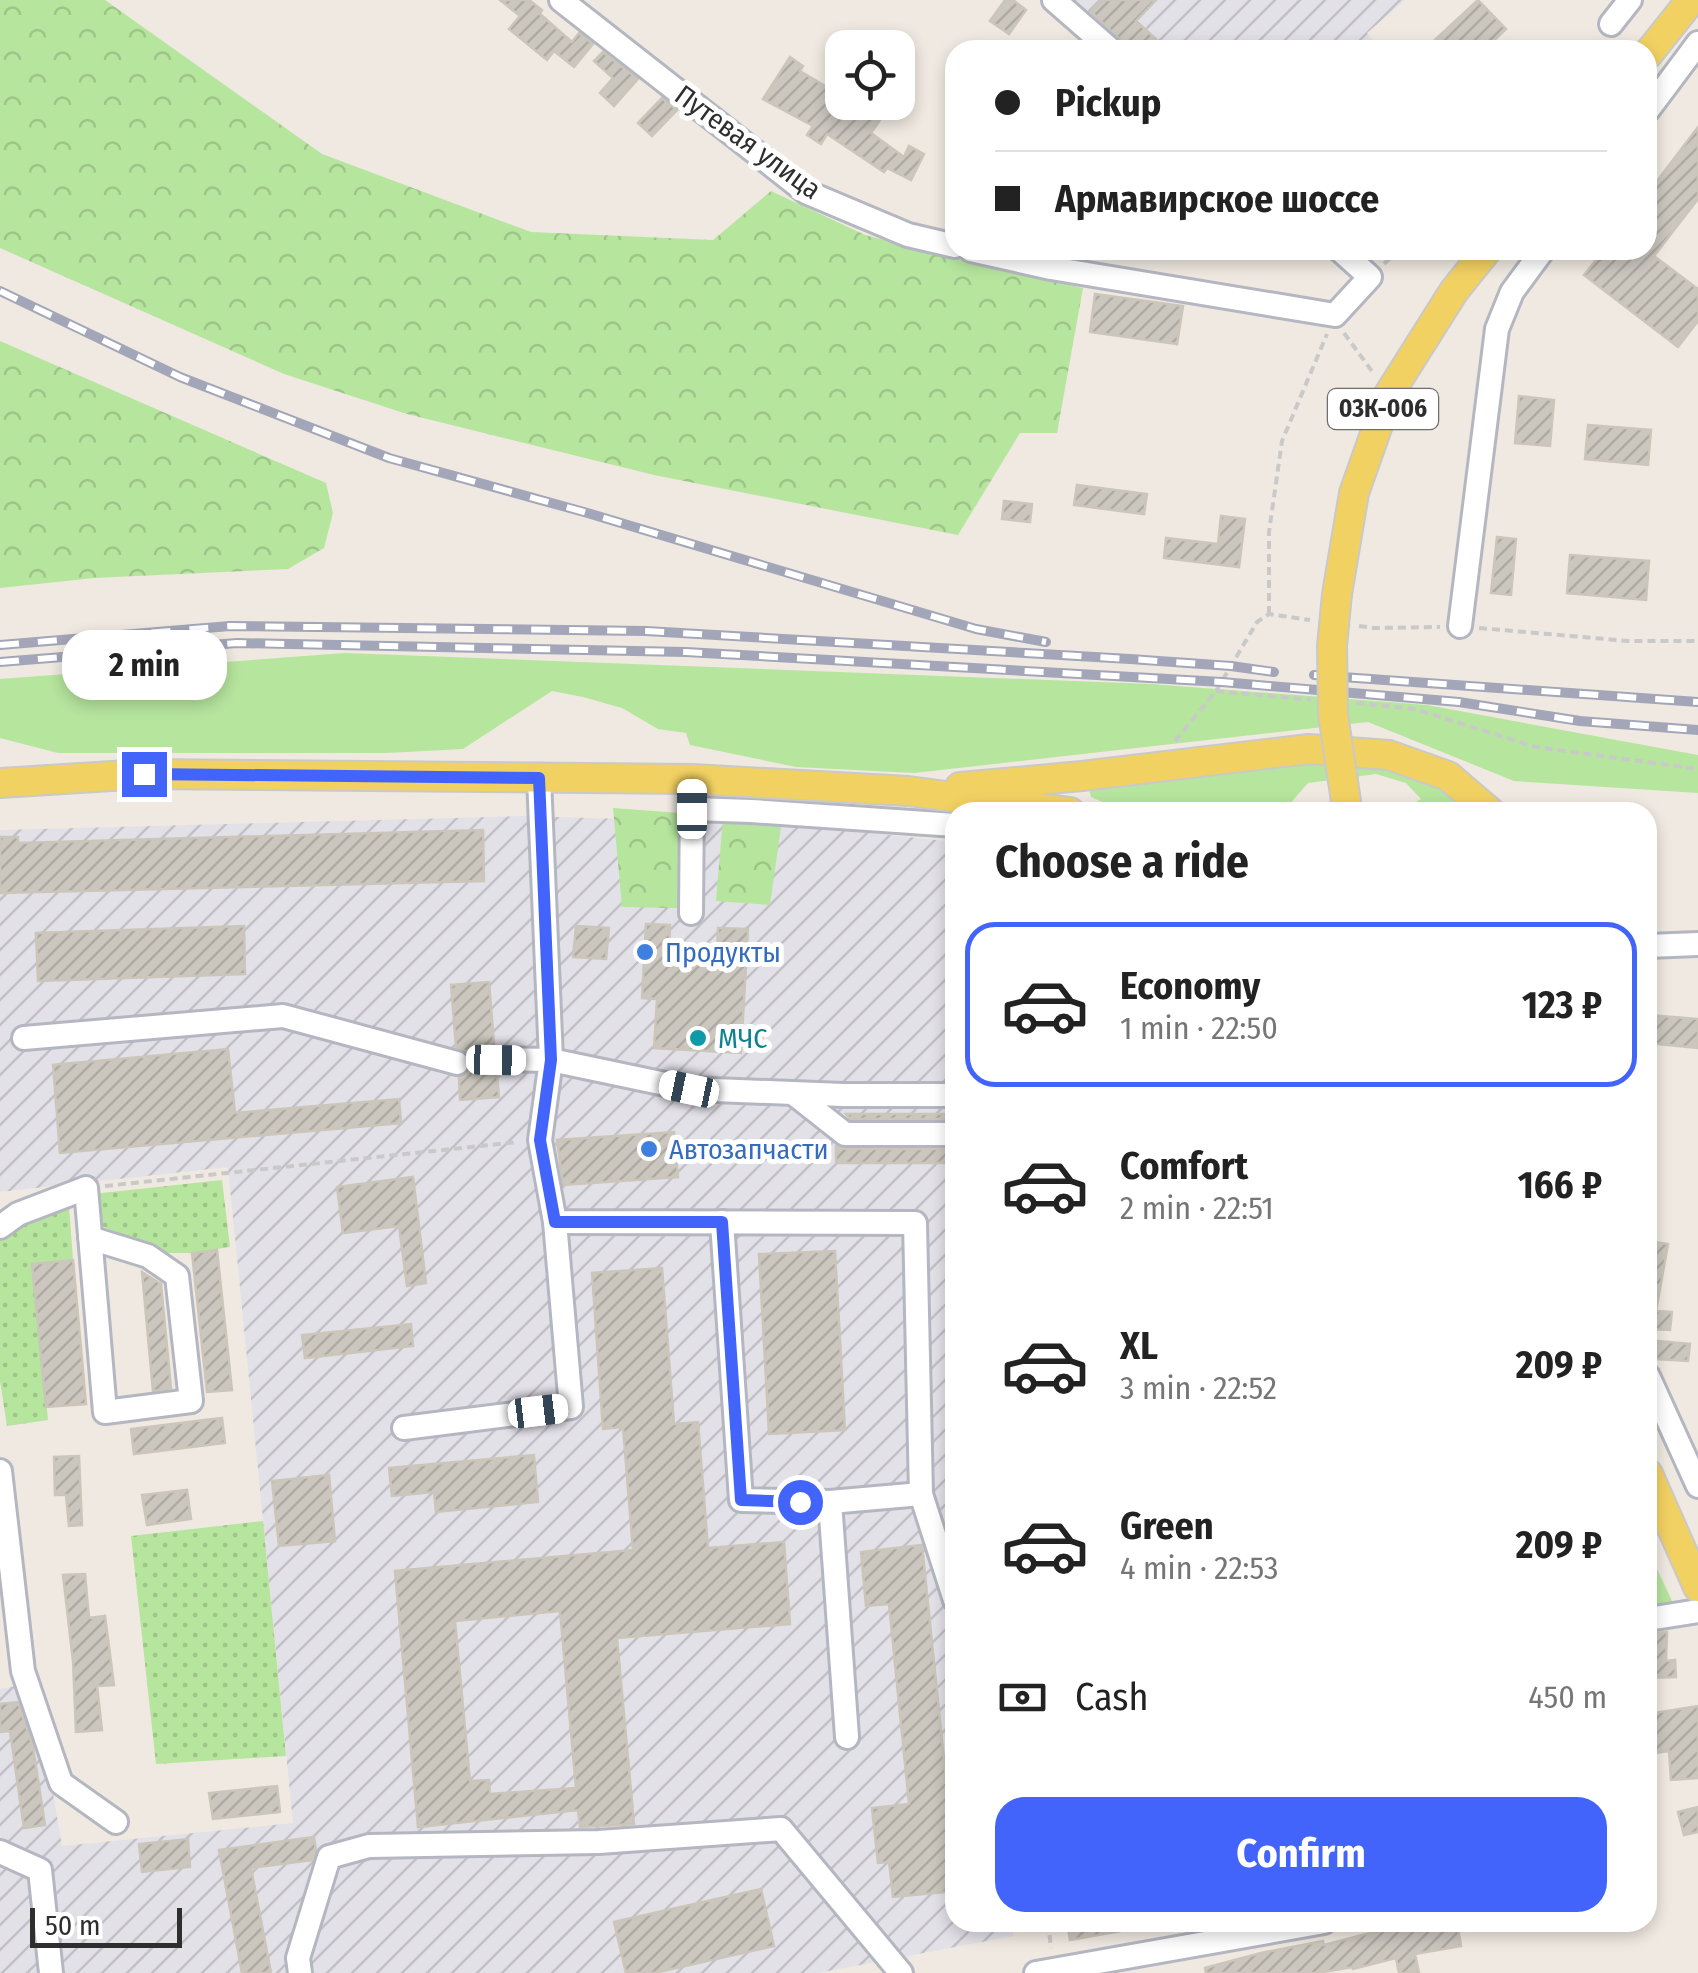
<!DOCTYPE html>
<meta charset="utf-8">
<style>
body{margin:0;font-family:"Fira Sans Condensed",sans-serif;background:#f2f2f2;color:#222;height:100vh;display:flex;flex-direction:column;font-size:38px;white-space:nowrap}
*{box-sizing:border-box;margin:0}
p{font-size:32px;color:#767676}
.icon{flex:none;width:55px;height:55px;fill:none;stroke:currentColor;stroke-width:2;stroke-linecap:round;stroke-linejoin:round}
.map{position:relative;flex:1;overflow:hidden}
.details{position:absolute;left:945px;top:802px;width:712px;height:1130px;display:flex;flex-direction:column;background:#fff;border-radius:30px;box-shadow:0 5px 15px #0003}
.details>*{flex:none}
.guide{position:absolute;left:945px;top:40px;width:712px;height:220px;border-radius:30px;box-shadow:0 5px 15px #0003;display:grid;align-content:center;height:220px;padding:0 50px;background:#fff}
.controls{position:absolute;left:825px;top:30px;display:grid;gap:20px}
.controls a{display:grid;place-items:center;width:90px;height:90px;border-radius:20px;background:#fff;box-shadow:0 5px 15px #0003;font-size:50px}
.scale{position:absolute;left:30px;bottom:25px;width:152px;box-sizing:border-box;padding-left:10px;border:5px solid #2e2e2e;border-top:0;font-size:28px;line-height:35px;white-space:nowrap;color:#2e2e2e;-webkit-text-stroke:8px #fff;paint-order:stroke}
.end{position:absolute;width:45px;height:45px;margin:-22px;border:12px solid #4264fb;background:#fff;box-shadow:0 0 0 5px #fff}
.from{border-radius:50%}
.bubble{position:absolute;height:70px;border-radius:30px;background:#fff;box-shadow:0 5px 15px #0003;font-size:32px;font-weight:700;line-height:70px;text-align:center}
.car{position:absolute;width:30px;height:60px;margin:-30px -15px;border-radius:12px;box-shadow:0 0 8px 2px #0007;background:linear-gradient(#fff 24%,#345 0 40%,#fff 0 76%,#345 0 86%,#fff 0)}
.guide b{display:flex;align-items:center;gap:35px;height:95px;font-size:38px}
.guide b+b{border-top:2px solid #e0e0e0}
.guide i{width:25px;height:25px;background:#222}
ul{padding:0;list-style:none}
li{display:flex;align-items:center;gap:30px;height:165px;margin:0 20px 15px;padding:0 30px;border:5px solid transparent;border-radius:30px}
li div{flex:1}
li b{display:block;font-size:38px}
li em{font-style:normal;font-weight:700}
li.active{border-color:#4264fb}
li>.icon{width:90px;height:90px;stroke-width:1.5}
h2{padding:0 50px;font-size:45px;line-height:120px}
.pay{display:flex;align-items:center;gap:25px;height:110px;padding:0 50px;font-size:38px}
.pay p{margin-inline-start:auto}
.primary-button{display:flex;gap:20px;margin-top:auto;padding:20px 50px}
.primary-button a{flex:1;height:115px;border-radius:30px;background:#4264fb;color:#fff;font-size:40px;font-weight:700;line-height:115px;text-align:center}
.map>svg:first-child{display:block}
</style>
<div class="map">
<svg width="1698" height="1973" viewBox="0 0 1698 1973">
<defs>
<pattern id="industrial-furrows" width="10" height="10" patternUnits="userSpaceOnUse" patternTransform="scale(2.5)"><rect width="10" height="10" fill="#e3e1e8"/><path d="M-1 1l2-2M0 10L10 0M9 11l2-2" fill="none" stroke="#c3c1c7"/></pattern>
<pattern id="forest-crowns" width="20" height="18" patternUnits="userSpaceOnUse" patternTransform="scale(2.5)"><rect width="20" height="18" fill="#b6e59e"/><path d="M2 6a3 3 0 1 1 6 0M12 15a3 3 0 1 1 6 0" fill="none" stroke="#9dc588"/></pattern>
<pattern id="garden-dots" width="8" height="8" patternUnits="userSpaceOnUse" patternTransform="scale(2.5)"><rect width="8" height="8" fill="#b6e59e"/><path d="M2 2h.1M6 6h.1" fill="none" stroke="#9dc588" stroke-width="1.8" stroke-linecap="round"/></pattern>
<pattern id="building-hatch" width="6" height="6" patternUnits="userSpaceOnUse" patternTransform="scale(2.5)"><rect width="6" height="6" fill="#cbc7bf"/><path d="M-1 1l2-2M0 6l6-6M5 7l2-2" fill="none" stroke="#afaba4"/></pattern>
</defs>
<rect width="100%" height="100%" fill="#efe9e1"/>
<g fill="url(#industrial-furrows)">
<polygon points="1073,0 1405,0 1367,33 1382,50 1130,50"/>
<polygon points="525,816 785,824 955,842 955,1363 952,1364 955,1396 955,1922 1011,1923 1013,1936 818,1973 0,1973 0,1689 21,1685 45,1747 62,1846 293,1823 228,1167 0,1192 0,830"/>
</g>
<g fill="#b6e59e">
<polygon points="345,653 1151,684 1427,705 1698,755 1698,793 1514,781 1368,722 914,773 796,767 690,745 686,733 658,729 622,708 583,697 552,691 463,749 386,753 58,753 0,738 0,679"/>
<polygon points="1310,759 1375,762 1428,778 1468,807 1471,812 1399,812 1421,799 1406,783 1376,774 1308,783 1287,807 1287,812 1125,812 1091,797 1089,789"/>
<polygon points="1648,1550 1673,1603 1659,1611 1648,1586"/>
</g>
<g fill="url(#forest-crowns)">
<polygon points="0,0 105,0 322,154 531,232 713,240 771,191 865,235 1005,271 1083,288 1057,433 1020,433 958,535 654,475 407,414 284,374 0,248"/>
<polygon points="0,341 326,483 333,513 324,548 288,569 94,578 0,588"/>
<polygon points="613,808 680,813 677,908 622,907"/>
<polygon points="723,817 782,820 770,905 716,901"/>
</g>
<g fill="url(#garden-dots)">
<polygon points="222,1180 230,1247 192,1253 166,1253 94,1223 93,1194"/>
<path d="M69,1206L73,1260L33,1265L48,1420L7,1426L0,1381V1241C14,1219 45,1214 69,1206Z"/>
<polygon points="263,1521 286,1756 156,1764 131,1536"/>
</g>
<g fill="url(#building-hatch)" stroke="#cbc5ba" stroke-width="2.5" fill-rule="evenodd">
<polygon points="500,0 529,0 542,10 540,14 572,42 579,33 593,44 574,67 554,51 547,60 509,29 520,16"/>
<polygon points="1005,0 1013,0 1026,10 1009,34 990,21"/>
<polygon points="1102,0 1156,0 1136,21 1168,50 1131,50 1091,12"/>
<polygon points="1478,0 1506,29 1484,50 1424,50"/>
<polygon points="603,52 638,79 614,106 600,93 613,78 594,61"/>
<polygon points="790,57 803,66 800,71 830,89 827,94 860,114 863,109 880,120 871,133 904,157 909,146 924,154 911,180 887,168 884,172 827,134 821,144 807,135 813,126 763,99"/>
<polygon points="662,98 677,110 652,136 638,123"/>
<polygon points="1698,127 1698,199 1654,256 1698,289 1698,321 1678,347 1584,275 1604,250 1648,251 1648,193"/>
<polygon points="1095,294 1183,306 1177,344 1090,332"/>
<polygon points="1519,396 1554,400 1550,446 1515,443"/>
<polygon points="1588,425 1651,430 1648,465 1585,459"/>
<polygon points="1077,485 1147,494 1144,514 1074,505"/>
<polygon points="1004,501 1032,504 1030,522 1002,519"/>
<polygon points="1221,516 1245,519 1239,567 1164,558 1166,538 1218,544"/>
<polygon points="1497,537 1516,539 1511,595 1491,593"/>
<polygon points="1570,555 1649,561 1646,600 1567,593"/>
<polygon points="483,830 484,881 0,893 0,837 18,837 18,843"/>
<polygon points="646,924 670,925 669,954 717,957 718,928 748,929 741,1053 654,1048 657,999 642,998"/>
<polygon points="244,926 245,974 38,981 36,933"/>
<polygon points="576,926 609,928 606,959 573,957"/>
<polygon points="489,982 494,1044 484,1050 481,1060 488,1071 497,1074 499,1097 460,1100 459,1078 468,1073 472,1060 467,1052 456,1047 451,985"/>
<polygon points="1648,1015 1698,1019 1698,1048 1648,1043"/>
<polygon points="228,1049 235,1113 399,1099 401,1123 60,1153 53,1065"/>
<polygon points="846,1114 955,1114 955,1119 850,1119"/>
<polygon points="674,1132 678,1177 563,1185 557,1140"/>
<polygon points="836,1146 845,1149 955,1149 955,1163 836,1163"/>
<polygon points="413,1177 426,1283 407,1286 399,1226 343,1233 337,1187"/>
<polygon points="1648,1241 1668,1244 1656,1311 1672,1312 1670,1330 1648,1329"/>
<polygon points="217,1250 232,1390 207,1392 192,1253"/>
<polygon points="835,1251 845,1430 769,1434 759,1254"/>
<polygon points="73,1260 86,1404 46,1407 32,1264"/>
<path d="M662,1268L674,1424L698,1422L708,1548L784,1542L790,1624L617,1638L634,1824L580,1827L578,1810L418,1827L395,1571L633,1550L623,1427L603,1429L592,1273ZM560,1611L576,1788L490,1794L489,1780L470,1781L455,1621Z"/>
<polygon points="142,1272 161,1284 171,1388 153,1391"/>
<polygon points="411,1324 413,1346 305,1358 302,1335"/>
<polygon points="1658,1341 1690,1344 1688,1361 1656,1359"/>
<polygon points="222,1418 225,1443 134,1454 131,1429"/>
<polygon points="534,1455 538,1502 436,1512 434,1492 392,1496 389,1468"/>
<polygon points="79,1456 82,1525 69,1526 66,1495 55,1495 54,1457"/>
<polygon points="329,1475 335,1541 279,1546 272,1481"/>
<polygon points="187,1490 191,1519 147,1525 142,1495"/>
<polygon points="922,1545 955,1867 955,1891 893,1897 889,1862 878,1863 872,1808 909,1804 889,1604 866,1606 861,1552"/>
<polygon points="85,1574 89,1618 105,1616 114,1685 97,1686 102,1730 76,1732 73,1661 63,1575"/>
<polygon points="1667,1632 1666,1661 1675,1660 1676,1677 1648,1678 1648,1634"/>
<polygon points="18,1702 33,1747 45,1825 24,1828 10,1731 0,1732 0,1704"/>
<polygon points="1698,1706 1698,1778 1671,1780 1669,1751 1649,1754 1648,1714"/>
<polygon points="277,1786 280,1812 213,1819 209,1793"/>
<polygon points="1698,1807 1698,1832 1684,1835 1678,1812"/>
<polygon points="314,1837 316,1850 312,1860 251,1868 271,1973 242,1973 219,1850"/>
<polygon points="188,1839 190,1867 142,1872 139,1844"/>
<polygon points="761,1889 774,1946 654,1973 626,1973 614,1922"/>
<polygon points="1067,1922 1121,1922 1121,1931 1070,1940"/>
<polygon points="1431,1922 1457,1922 1461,1946 1415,1954 1419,1973 1399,1973 1396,1958 1353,1969 1353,1967 1317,1973 1206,1973 1205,1968 1261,1953 1323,1941 1324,1945 1366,1934"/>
</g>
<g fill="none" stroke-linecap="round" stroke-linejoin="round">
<polyline stroke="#c8c4bd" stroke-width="22" stroke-dasharray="22 11" stroke-linecap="butt" points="457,1063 496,1059"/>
<defs>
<g id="minor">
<polyline points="561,0 806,192 908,235 955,246"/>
<polyline points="1054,0 1111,50"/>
<polyline points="1611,24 1630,0"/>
<polyline points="1648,110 1698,43"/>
<polyline points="971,250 1051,268 1335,315 1370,277 1340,250"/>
<polyline points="1460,626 1497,329 1512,292 1543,250"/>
<polyline points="539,778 551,1060 540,1140 555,1222 915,1223 921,1494 955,1600"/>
<polyline points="693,809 751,811 955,825"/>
<polyline points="691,913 692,798"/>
<polyline points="1648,946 1698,944"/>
<polyline points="24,1038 283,1016 457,1063"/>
<polyline points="496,1059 551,1060 689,1089 843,1095 955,1095"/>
<polyline points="793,1093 845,1134 955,1134"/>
<polyline points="722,1222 741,1500 830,1502 921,1494"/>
<polyline points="0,1227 18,1214 86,1188 105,1412 191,1401 177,1276 148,1256 90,1238"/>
<polyline points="1648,1376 1698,1486"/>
<polyline points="404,1428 571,1407 555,1222"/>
<polyline points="0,1471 23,1671 61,1783 116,1822"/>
<polyline points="830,1502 847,1737"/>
<polyline points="1648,1619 1698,1611"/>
<polyline points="0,1852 40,1870 51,1973"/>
<polyline points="300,1973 298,1958 329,1857 369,1846 599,1842 781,1829 901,1973"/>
<polyline points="1036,1973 1324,1922"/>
</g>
<g id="major">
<polyline points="1648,54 1691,0"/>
<polyline points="1337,594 1354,493 1389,394 1454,291 1487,250"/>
<polyline points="0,783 144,774 692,779 908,791 1070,812"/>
<polyline points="960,787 1082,776 1309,749 1389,755 1448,776 1490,812"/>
<polyline points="1648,1474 1698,1587"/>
</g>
</defs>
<use href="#minor" stroke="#b4b7c1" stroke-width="28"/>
<use href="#major" stroke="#c9c9c9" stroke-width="32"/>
<g stroke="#c9c9c9" stroke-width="4" stroke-dasharray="8 5" stroke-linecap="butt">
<polyline points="1590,50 1598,40"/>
<polyline points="1384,264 1399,250"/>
<polyline points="1344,333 1374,374"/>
<polyline points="1269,614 1269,532 1282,441 1327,334"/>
<polyline points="1359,626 1374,628 1440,627"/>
<polyline points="1479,628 1628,641 1698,641"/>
<polyline points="1216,691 1311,700"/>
<polyline points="1356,703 1415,709 1535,747 1698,769"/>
<polyline points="1175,741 1216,691 1257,622 1269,614 1310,620"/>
<polyline points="105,1186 518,1142"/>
<polyline points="1048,1922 1051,1948"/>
</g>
<use href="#minor" stroke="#fff" stroke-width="22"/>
<use href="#major" stroke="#f2d163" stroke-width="28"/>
<defs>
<g id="rail">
<polyline points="0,291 180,377 389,458 584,512 976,629 1046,642"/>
<polyline points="0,645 230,626 646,631 1130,659 1231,666 1274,672"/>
<polyline points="0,662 237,643 686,652 1222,682 1459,702 1580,721 1698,730"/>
<polyline points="1314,675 1698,702"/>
</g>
</defs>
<use href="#rail" stroke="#a3a6b8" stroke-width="10"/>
<use href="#rail" stroke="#fff" stroke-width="6" stroke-dasharray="19" stroke-linecap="butt"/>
<defs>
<polyline id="major-bridge" points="1337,594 1332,646 1333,714 1347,808"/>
</defs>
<use href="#major-bridge" stroke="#c9c9c9" stroke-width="32" stroke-linecap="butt"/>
<use href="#major-bridge" stroke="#f2d163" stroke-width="28"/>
</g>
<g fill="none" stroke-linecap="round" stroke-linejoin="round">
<polyline stroke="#4264fb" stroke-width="12" points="144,774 539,778 551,1060 540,1140 555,1222 722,1222 741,1500 800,1502"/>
</g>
<g fill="#3f7fe0" stroke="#fff" stroke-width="4">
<circle cx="645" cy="952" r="10"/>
<circle cx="649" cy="1149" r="10"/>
</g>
<circle fill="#0f9aa8" stroke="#fff" stroke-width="4" cx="698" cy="1038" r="10"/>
<g text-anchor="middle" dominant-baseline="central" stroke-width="10" stroke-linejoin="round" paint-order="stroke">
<rect fill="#fff" stroke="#6d6d6d" stroke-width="2.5" x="1328" y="389" width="110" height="40" rx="8"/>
<g font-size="25" font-weight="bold" fill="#2e2e2e">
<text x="1383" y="409">03К-006</text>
</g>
<g font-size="28" fill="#2e2e2e" stroke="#fff">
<text transform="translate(748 142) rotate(36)">Путевая улица</text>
</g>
<g font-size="28" fill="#366cbe" stroke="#fff" text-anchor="start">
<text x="665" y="952">Продукты</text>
<text x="669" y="1149">Автозапчасти</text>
</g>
<g font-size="28" fill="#0d838f" stroke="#fff" text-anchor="start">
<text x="718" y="1038">МЧС</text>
</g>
</g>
</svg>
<div class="controls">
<a><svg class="icon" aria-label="locate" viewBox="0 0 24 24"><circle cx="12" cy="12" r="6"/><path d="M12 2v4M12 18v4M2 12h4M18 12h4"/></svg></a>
</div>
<div class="scale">50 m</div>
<i class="end from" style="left:800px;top:1502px"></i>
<i class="end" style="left:144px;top:774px"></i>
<div class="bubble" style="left:62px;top:630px;width:165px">2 min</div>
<i class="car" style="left:692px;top:809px;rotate:0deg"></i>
<i class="car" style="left:496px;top:1060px;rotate:91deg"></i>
<i class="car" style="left:689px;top:1089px;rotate:282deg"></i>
<i class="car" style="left:538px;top:1411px;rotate:83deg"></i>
<div class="guide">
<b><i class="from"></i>Pickup</b>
<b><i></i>Армавирское шоссе</b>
</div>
<section class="details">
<h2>Choose a ride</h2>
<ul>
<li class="active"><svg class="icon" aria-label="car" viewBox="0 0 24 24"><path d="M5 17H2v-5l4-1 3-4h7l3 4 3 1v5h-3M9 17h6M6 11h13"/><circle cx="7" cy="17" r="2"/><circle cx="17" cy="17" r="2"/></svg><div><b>Economy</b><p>1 min · 22:50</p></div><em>123 ₽</em></li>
<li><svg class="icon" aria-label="car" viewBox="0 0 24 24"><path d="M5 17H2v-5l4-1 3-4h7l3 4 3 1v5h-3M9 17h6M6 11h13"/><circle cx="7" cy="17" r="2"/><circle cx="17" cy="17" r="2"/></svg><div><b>Comfort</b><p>2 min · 22:51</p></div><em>166 ₽</em></li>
<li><svg class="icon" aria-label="car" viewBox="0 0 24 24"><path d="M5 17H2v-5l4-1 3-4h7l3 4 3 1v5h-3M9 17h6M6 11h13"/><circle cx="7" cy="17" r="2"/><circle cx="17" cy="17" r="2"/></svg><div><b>XL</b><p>3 min · 22:52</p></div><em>209 ₽</em></li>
<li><svg class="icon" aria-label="car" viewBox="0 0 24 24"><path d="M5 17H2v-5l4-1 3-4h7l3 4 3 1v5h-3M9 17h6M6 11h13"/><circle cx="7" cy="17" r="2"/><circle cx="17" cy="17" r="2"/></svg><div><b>Green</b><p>4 min · 22:53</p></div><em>209 ₽</em></li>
</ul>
<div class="pay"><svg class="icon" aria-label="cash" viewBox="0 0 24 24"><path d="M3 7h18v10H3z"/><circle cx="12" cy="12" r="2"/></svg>Cash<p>450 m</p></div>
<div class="primary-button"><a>Confirm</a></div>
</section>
</div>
